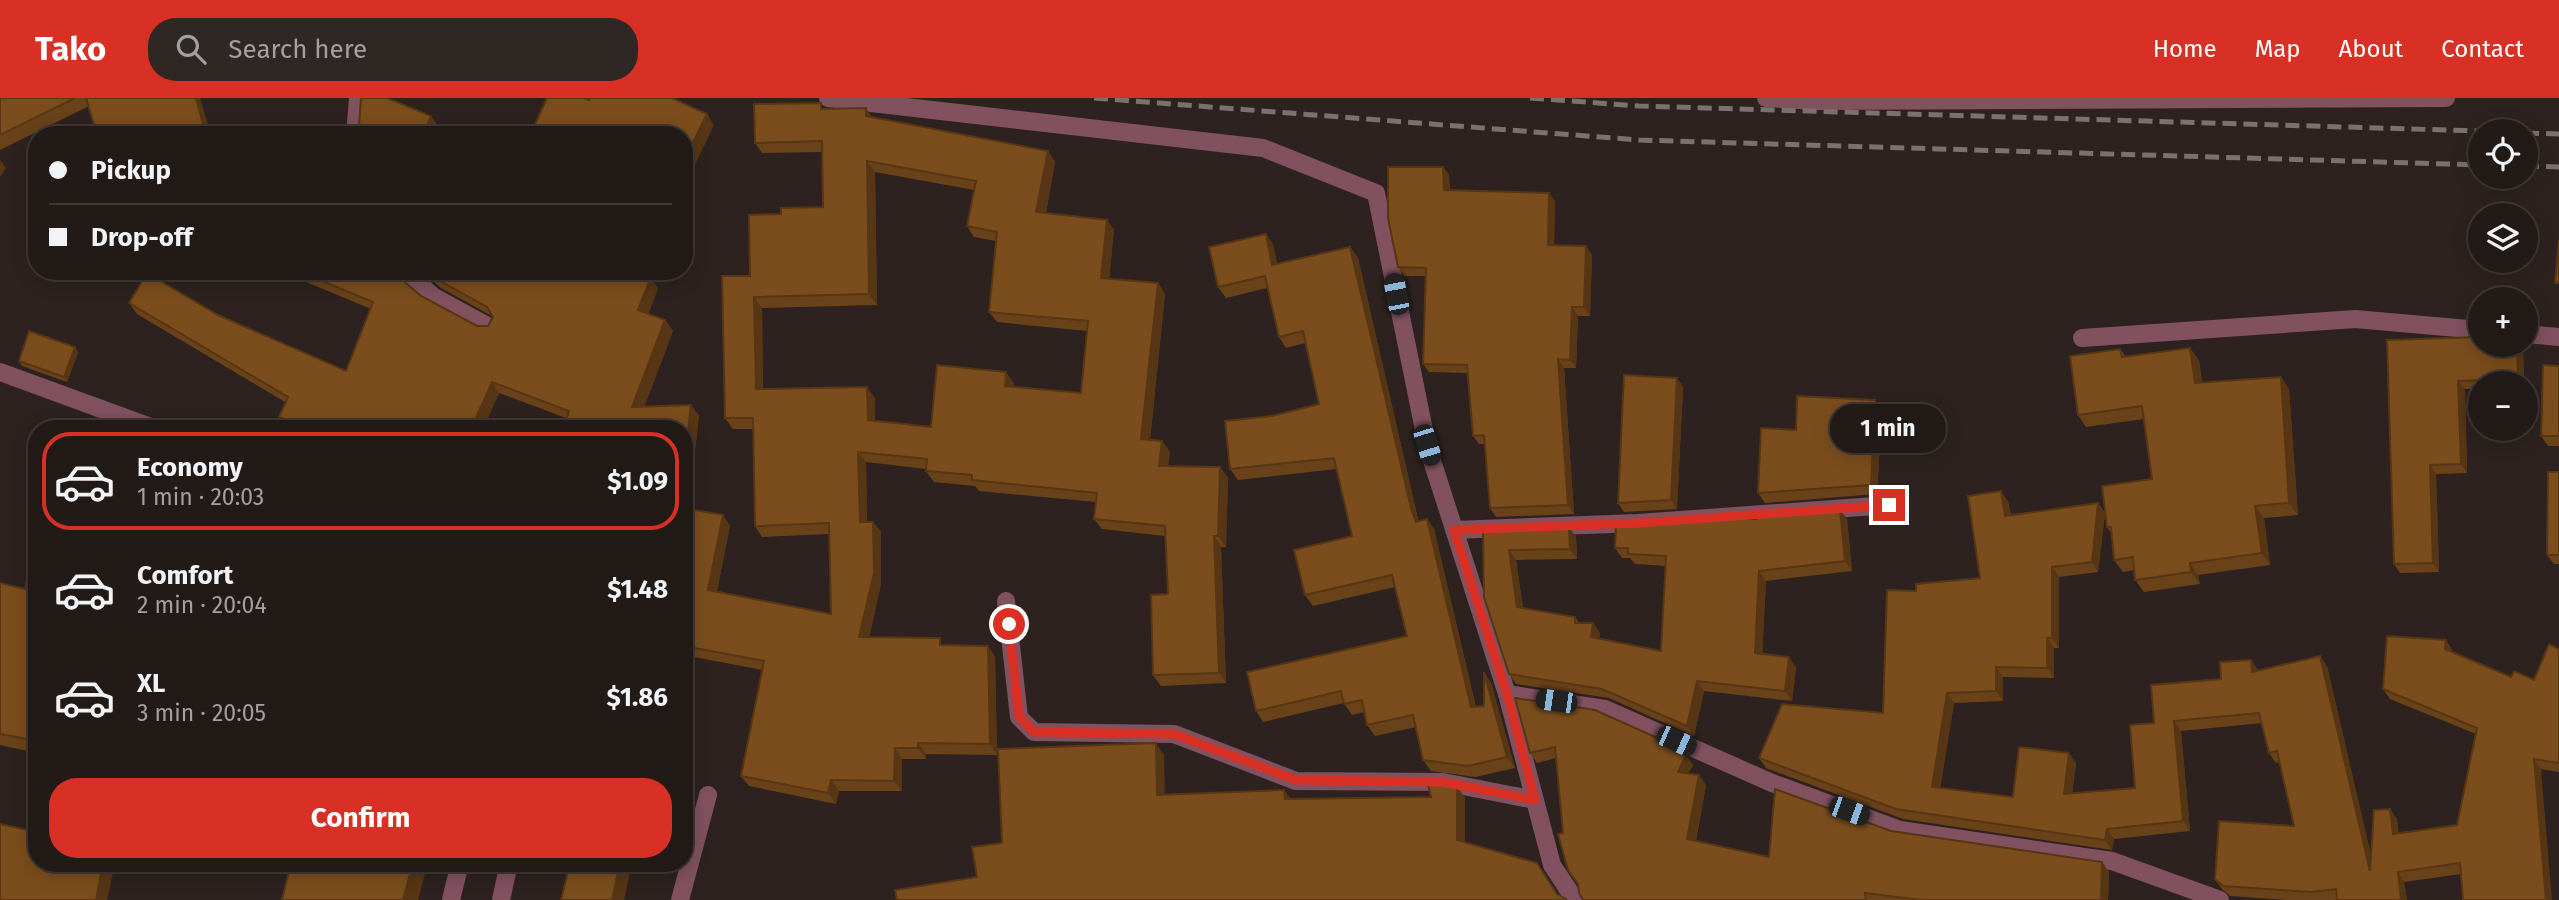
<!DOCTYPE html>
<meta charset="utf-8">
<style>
body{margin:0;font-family:"Fira Sans",sans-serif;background:#2e2724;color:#f1f3f6;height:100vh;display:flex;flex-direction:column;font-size:26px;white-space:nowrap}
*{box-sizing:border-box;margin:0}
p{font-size:23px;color:#a2a1a1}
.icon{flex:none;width:38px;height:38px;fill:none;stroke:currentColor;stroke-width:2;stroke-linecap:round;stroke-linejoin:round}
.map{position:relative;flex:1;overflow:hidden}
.details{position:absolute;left:28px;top:322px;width:665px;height:452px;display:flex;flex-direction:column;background:#221a17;border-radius:28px;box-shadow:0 4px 18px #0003,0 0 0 2px #3f3836}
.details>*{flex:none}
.top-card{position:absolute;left:28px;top:28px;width:665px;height:154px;border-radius:28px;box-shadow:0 4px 18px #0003,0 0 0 2px #3f3836;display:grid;align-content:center;height:154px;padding:0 21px;background:#221a17}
.tools{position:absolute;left:2468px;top:21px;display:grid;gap:14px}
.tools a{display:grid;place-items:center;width:70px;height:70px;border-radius:50%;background:#221a17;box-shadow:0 4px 18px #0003,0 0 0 2px #3f3836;font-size:35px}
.end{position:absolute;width:32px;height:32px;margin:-16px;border:9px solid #d93025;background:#fff;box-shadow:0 0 0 4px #fff}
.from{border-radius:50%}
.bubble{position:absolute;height:49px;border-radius:24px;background:#221a17;box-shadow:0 4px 18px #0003,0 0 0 2px #3f3836;font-size:23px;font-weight:700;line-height:49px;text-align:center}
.car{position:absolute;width:21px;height:42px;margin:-21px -10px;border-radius:9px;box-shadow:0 0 5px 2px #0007;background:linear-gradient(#222 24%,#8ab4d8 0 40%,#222 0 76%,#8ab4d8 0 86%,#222 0)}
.top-card b{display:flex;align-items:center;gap:24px;height:66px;font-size:26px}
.top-card b+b{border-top:2px solid #3f3836}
.top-card i{width:18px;height:18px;background:#f1f3f6}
ul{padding:12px 0 0;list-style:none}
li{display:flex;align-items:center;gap:21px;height:98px;margin:0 14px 10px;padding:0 7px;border:4px solid transparent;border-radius:28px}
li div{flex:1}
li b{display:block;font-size:26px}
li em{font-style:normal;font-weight:700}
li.active{border-color:#d93025}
li>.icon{width:63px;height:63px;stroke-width:1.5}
.primary-button{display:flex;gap:14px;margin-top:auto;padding:14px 21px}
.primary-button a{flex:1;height:80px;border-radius:28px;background:#d93025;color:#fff;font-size:28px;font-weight:700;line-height:80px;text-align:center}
header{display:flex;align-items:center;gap:42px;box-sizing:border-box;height:98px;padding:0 35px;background:#d93025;color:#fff}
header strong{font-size:33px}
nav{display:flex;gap:38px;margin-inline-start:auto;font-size:24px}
.search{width:490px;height:63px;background:#2e2724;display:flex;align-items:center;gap:18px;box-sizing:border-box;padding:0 24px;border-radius:28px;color:#a2a1a1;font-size:26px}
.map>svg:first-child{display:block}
</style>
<header>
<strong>Tako</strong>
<div class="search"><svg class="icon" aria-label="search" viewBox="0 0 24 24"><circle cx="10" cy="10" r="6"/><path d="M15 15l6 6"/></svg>Search here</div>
<nav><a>Home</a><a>Map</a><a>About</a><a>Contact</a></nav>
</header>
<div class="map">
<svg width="2559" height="802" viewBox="0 0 2559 802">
<rect width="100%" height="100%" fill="#2d221f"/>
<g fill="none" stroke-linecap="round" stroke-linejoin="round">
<g stroke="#815160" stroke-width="18">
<polyline points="828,0 1263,50 1376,95 1427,347 1507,596 1552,767 1575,802"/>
<polyline points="1766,0 1815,3 2446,0"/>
<polyline points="355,37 358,0"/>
<polyline points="404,173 434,199 489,229"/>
<polyline points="2525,236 2559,239"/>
<polyline points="2082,240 2355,221 2480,232"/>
<polyline points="0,274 156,331"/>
<polyline points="1454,432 1638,425 1889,407"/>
<polyline points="1006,503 1019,619 1034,634 1174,636 1296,683 1443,684 1535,702"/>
<polyline points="1507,596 1605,611 1772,685 1900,732 2112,763 2220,802"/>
<polyline points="451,802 460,765"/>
<polyline points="501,802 509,765"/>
<polyline points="680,802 708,697"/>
</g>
<g stroke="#7b726f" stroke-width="5" stroke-dasharray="14 7" stroke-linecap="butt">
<polyline points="1094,0 1639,42 2480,67"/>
<polyline points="1530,0 1639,8 2480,33"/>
<polyline points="2525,35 2559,36"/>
<polyline points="2525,68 2559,69"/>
</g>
</g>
<g fill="#6a4219" fill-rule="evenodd">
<polygon points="0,0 200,0 89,8 0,52"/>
<path d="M825,11L1048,53L1055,64L1046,115L1107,122L1114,132L1109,181L1158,185L1165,196L1150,342L1162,343L1170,354L1168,368L1220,369L1228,380L1226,449H1221L1226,585L1161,588L1153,577L1168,496L1165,438L1102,431L1094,421L1096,404L979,393L975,388L934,384L926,373V371L866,364L867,424H873L881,434V486L869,539L945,547L995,558L997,657L926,656V661H902V693H839L836,706L749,688L741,678L762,572L684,557V331L566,320L499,295L483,331H289L286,330L279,319L285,304L137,216L129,205L218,217L346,273L371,211L280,173H393L394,175L421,198L477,228H488L492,218L441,190L422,173H634L658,190L648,216L665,222L673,233L644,309L691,307L699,318L688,411L730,428L717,493L831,516L829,436L762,439L755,428L753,331H733L725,320L750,178L781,116L823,109L822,54L762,55L755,45ZM875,74L974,92L967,128L974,139L996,143L989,214L997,224L1087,233L1081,295L1013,289L1014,285L931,329L875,323V300L763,291L762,210L877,207Z"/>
<polygon points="1443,69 1449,77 1450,92 1549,95 1555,103 1554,148 1586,148 1592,157 1590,218 1578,218 1576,270 1564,270 1574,416 1496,419 1490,410 1485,346 1479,346 1473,338 1467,275 1429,274 1423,266 1425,178 1404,178 1398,169"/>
<polygon points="1273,146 1277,166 1350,149 1358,160 1418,421 1419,423 1427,421 1434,431 1476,609 1484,608 1484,574 1491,585 1515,670 1475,679 1431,673 1423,662 1416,629 1375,638 1367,627 1364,614 1352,617 1344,605 1263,624 1256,613 1407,538 1395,489 1313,508 1305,497 1352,438 1336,371 1238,382 1230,371 1272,318 1319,306 1305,245 1286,250 1279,239 1267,190 1226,200 1218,189"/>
<polygon points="2387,242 2523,247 2524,285 2480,285 2480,291 2465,291 2467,375 2436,376 2439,474 2400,475 2394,466"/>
<polygon points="2120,251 2126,259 2199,262 2202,284 2289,291 2298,417 2264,420 2270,467 2198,477 2200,486 2144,494 2135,482 2134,472 2123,474 2114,462 2112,436 2107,429 2105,416 2098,474 2059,479 2059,550 2054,550 2054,580 2003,579 2003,603 1954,605 1940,690 2013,699 2069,655 2076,665 2072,696 2135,690 2154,625 2251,562 2258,573 2327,568 2371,758 2390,711 2397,721 2398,735 2457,727 2476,636 2390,601 2383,591 2446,542 2452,552 2452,554 2511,579 2534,582 2559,551 2559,674 2541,671 2461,776 2404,784 2407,802 2288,802 2230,798 2222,791 2215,781 2294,728 2279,664 2276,665 2269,655 2262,625 2181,633 2190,733 2114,741 2112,752 1903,721 1766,670 1759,660 1883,615 1916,493 1980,480 2008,403 2011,417 2098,405 2105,415 2152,381 2144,321 2086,329 2078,317"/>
<polygon points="78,254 67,284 22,268 19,263"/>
<polygon points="2559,268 2559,348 2548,348 2541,338"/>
<polygon points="1677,280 1683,289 1677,411 1624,414 1618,405"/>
<polygon points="1882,311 1877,396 1765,405 1758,395 1796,332"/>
<polygon points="2559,374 2559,466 2554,466 2547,457"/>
<polygon points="1840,412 1847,421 1852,473 1766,483 1762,556 1796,569 1792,603 1704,593 1694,638 1609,600 1516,586 1509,576 1483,432 1576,439 1577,461 1516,462 1523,510 1575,519 1579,525 1593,525 1600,535 1599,541 1661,553 1666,468 1635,466 1630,460 1622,460 1615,450 1756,421"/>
<polygon points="37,435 37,655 0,647 0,485 25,491"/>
<polygon points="1515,600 1689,661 1693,667 1688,676 1706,687 1696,743 1769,759 1891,733 2102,764 2109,774 2108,802 1583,802 1563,735 1556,660 1537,665 1530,655"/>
</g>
<g fill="#563614">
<polygon points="196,0 200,0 211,37 206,37"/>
<polygon points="866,10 873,21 866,18"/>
<polygon points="707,16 714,27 685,88 684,63"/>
<polygon points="431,18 439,29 435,37 423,37"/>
<polygon points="1048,53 1055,64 1044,125 1036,114"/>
<polygon points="0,62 6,70 0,79"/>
<polygon points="867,63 875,74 877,207 869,196"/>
<polygon points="1443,69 1449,77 1450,101 1444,92"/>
<polygon points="1549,95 1555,103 1554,156 1548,147"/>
<polygon points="1107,122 1114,132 1108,191 1101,180"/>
<polygon points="1266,136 1273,146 1280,178 1272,167"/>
<polygon points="1586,148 1592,157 1590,218 1584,209"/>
<polygon points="1350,149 1358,160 1418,421 1423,434 1416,424 1411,410"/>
<polygon points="651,179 658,190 646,223 638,212"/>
<polygon points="1158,185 1165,196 1149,352 1141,341"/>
<polygon points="754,199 762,210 763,302 756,291"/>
<polygon points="1572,209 1578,218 1576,270 1570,262"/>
<polygon points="665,222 673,233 640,320 632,309"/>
<polygon points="2517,247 2523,247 2524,285 2521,285 2518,281"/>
<polygon points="75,249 78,254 67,284 64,279"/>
<polygon points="2190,250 2199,262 2203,297 2195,285"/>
<polygon points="1558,261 1564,270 1574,416 1568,407"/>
<polygon points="1006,274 1014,285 1012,299 1005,288"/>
<polygon points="2281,279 2289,291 2298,417 2289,405"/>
<polygon points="1677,280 1683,289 1677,411 1671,402"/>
<polygon points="2458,283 2465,291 2467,375 2461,366"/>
<polygon points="492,284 499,295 483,331 471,331"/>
<polygon points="867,289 875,300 875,333 868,322"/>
<polygon points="1875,302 1882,311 1877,396 1871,387"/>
<polygon points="691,307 699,318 687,420 684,416 684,365"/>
<polygon points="1162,343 1170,354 1167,379 1159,368"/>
<polygon points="858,354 866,364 867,435 860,424"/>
<polygon points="2430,367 2436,376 2439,474 2433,465"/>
<polygon points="1220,369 1228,380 1226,449 1218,438"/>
<polygon points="2001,393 2008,403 2012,428 2005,418"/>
<polygon points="2098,405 2105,415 2098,474 2092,464"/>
<polygon points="2255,408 2264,420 2270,467 2262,455"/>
<polygon points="1840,412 1847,421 1852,473 1845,463"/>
<polygon points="723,417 730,428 715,502 708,492"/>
<polygon points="1427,421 1434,431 1478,620 1471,609"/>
<polygon points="873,424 881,434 881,486 867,549 859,539"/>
<polygon points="1569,429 1576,439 1577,461 1570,451"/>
<polygon points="1214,438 1221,449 1226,585 1219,575"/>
<polygon points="1509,452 1516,462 1524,519 1517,509"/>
<polygon points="2190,465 2198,477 2200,486 2191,474"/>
<polygon points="2052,469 2059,479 2059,550 2052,540"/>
<polygon points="1759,473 1766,483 1762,565 1755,555"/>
<polygon points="1593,525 1600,535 1598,549 1591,539"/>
<polygon points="2047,540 2054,550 2054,580 2047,570"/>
<polygon points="2446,542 2452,552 2452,561 2445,551"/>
<polygon points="988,548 995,558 997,657 990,646"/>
<polygon points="2320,558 2327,568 2377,783 2370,773"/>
<polygon points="1789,559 1796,569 1792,603 1785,593"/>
<polygon points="2251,562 2258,572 2259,584 2252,574"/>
<polygon points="1996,569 2003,579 2003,603 1996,593"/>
<polygon points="1484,574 1491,585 1515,670 1507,659"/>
<polygon points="1697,583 1704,593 1694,638 1687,628"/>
<polygon points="1947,595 1954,605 1939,699 1932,689"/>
<polygon points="2174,623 2181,633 2190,733 2183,723"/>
<polygon points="918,645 926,656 926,661 918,650"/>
<polygon points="1156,645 1164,657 1165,709 1157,697"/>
<polygon points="895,650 902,661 902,693 894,683"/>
<polygon points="1682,651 1693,667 1684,683 1678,674"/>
<polygon points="2069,655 2076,665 2071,706 2064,696"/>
<polygon points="2534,661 2541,671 2552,802 2546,802"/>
<polygon points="1699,677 1706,687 1694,751 1687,741"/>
<polygon points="831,682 839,693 836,706 828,695"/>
<polygon points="1457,688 1465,700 1465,755 1457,742"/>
<polygon points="1284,692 1293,704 1285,701"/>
<polygon points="2390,711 2397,721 2400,746 2393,736"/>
<polygon points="2107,731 2114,741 2112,752 2105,742"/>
<polygon points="2102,764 2109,774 2108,802 2101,802"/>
<polygon points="103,765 115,765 107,802 96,802"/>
<polygon points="413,765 428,765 418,802 403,802"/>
<polygon points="620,765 632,765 624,802 612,802"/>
<polygon points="2398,774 2404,784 2407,802 2401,802"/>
</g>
<g fill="#7b4d1d" stroke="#563614" stroke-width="2" fill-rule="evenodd">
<polygon points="0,0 75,0 0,37"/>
<polygon points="86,0 196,0 206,37 97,37"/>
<polygon points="361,0 387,0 431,18 423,37 352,37 359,27"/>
<polygon points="547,0 584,0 589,2 590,0 672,0 707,16 684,63 684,37 530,37"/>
<path d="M821,5V11L866,10V18L1048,53L1036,114L1107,122L1101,180L1158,185L1141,341L1162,343L1159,368L1220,369L1218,438H1214L1219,575L1153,577L1151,497L1168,496L1165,428L1094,421L1097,395L972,382V377L926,373L927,361L858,354L860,424H873L874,475L859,539L940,540V547L988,548L990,646L918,645V650H895L894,683L831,682L828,695L741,678L764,563L684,548V410L723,417L708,492L831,516L829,425L755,428L753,320H725L722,178H750L749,117L781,116V110L823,109L822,43L755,45L754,6ZM867,63L976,83L967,128L997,134L989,214L1088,223L1081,295L1005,288L1006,274L937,267L931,329L868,322L867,289L756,291L754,199L869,196Z"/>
<polygon points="1388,69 1443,69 1444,92 1549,95 1548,147 1586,148 1584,209 1572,209 1570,262 1558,261 1568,407 1490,410 1484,337 1473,338 1467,267 1423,266 1426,170 1398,169 1388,120"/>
<polygon points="1266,136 1272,167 1350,149 1411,410 1416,424 1427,421 1471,609 1484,608 1484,574 1507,659 1468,668 1423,662 1413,617 1367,627 1362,602 1344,606 1341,593 1256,613 1247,574 1407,538 1392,477 1305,497 1294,452 1352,438 1334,360 1230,371 1225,323 1272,318 1319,306 1303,233 1279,239 1265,178 1218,189 1209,149"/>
<polygon points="2559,142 2559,185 2555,185"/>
<polygon points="298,173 392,173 421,198 477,228 488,228 493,219 487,209 433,179 427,173 634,173 651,179 638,212 665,222 632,309 691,307 684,365 684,331 563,331 569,313 492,284 471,331 306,331 279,319 288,299 129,205 147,175 218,217 346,273 373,204"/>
<polygon points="29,233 75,249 64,279 19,263"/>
<polygon points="2480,239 2480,247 2517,247 2518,281 2458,283 2461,366 2430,367 2433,465 2394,466 2387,242"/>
<polygon points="2190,250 2195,285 2281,279 2289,405 2255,408 2262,455 2190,465 2191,474 2135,482 2133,459 2114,462 2111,429 2107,429 2102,388 2152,381 2142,308 2078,317 2070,258 2120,251 2122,259"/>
<polygon points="2543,267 2559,268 2559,338 2541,338"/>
<polygon points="1624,277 1677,280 1671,402 1618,405"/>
<polygon points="1797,298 1875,302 1871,387 1758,395 1761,330 1796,332"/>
<polygon points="2548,374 2559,374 2559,457 2547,457"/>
<polygon points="2001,393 2005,418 2098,405 2092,464 2052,469 2052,540 2047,540 2047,570 1996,569 1996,593 1947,595 1932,689 2013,699 2019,649 2069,655 2064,696 2135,690 2130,627 2154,625 2151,587 2221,581 2220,564 2251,562 2252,574 2320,558 2370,773 2374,712 2390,711 2393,736 2457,727 2477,630 2383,591 2387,538 2446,542 2445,551 2511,579 2514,573 2534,582 2549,546 2559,551 2559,665 2534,661 2546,802 2463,802 2460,765 2398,774 2401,802 2337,802 2336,791 2311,794 2223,788 2215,781 2219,723 2294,728 2277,653 2269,655 2259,615 2174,623 2183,723 2107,731 2105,742 1896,711 1759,660 1782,606 1883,615 1887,492 1916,493 1916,486 1980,480 1968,398"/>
<polygon points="1840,412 1845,463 1759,473 1755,555 1789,559 1785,593 1697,583 1687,628 1602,591 1509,576 1484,499 1483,432 1569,429 1570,451 1509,452 1517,509 1575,519 1575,525 1593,525 1591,539 1661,553 1666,458 1628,456 1628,450 1615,450 1616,427 1727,420 1756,421 1757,417"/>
<polygon points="37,435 37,643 0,636 0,485 25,491"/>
<polygon points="1515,600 1595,612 1682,651 1681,655 1686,657 1678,674 1699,677 1687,741 1769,759 1775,691 1891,733 2102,764 2101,802 1921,802 1865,795 1866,802 1583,802 1579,795 1578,786 1568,772 1558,736 1563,735 1555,649 1530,655"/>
<polygon points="1156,645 1157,697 1284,692 1285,701 1431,699 1427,683 1457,688 1457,742 1537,765 1557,796 1566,801 1565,802 897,802 895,792 977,779 972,749 1002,745 998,651"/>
<polygon points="0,726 37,734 37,765 103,765 96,802 0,802"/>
<polygon points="291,765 413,765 403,802 282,802"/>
<polygon points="570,765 620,765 612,802 561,802"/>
</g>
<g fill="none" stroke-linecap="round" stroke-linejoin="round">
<polyline stroke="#d93025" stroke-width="9" points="1009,526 1019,618 1034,634 1174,636 1296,682 1443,684 1535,702 1507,596 1454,432 1638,425 1889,407"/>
</g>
</svg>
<div class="tools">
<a><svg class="icon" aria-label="locate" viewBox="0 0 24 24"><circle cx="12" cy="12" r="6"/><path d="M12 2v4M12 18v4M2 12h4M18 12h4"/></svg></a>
<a><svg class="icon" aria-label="layers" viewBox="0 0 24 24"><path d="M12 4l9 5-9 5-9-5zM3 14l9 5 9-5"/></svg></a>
<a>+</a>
<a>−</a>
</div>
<i class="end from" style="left:1009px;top:526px"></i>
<i class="end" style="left:1889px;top:407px"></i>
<div class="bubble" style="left:1830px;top:306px;width:116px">1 min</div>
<i class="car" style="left:1396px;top:196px;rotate:349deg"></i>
<i class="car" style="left:1427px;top:347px;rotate:163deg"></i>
<i class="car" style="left:1556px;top:603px;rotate:278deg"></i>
<i class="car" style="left:1676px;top:643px;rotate:114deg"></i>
<i class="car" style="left:1849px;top:713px;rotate:110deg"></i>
<div class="top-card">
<b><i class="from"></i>Pickup</b>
<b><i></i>Drop-off</b>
</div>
<section class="details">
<ul>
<li class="active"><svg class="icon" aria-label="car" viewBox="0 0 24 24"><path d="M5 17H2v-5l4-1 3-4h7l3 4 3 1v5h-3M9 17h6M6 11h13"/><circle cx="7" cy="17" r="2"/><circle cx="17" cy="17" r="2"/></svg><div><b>Economy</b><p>1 min · 20:03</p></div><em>$1.09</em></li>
<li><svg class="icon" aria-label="car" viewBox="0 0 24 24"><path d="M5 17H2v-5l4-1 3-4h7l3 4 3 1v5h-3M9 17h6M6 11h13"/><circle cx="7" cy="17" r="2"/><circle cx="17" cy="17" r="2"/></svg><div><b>Comfort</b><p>2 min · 20:04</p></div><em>$1.48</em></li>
<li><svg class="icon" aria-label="car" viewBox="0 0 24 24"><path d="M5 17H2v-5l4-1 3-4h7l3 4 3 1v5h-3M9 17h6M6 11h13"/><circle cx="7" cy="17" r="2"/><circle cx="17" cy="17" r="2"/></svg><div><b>XL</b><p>3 min · 20:05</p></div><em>$1.86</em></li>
</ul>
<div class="primary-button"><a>Confirm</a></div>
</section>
</div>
